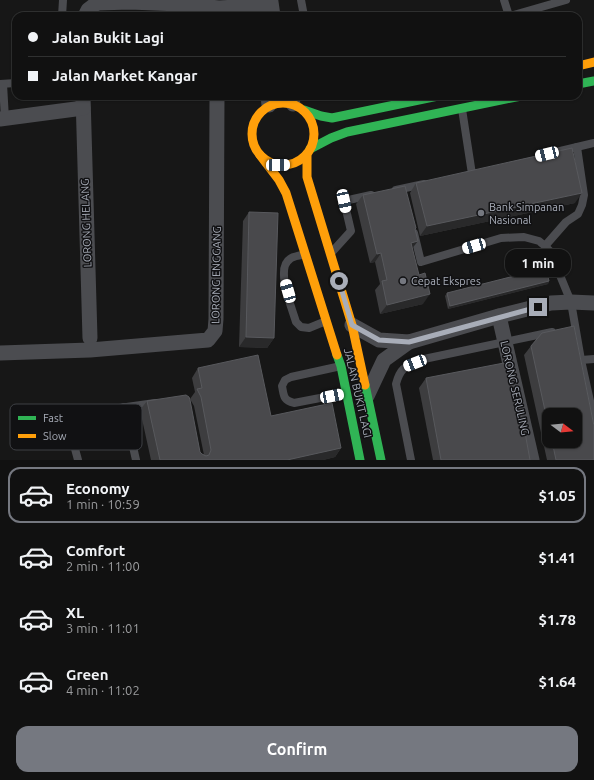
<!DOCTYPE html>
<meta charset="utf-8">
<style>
body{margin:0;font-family:Ubuntu,sans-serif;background:#1a1a1a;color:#f1f3f6;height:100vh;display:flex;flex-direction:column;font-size:15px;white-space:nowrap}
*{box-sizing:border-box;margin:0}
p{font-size:13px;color:#9c9d9f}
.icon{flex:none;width:22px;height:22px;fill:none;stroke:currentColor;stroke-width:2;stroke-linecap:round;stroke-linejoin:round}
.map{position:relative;height:460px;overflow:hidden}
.details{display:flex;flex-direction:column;background:#111;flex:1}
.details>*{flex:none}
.top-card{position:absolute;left:12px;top:12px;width:570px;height:88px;border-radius:12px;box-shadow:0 1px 3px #0004,0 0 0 1px #303131;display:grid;align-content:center;height:88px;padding:0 16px;background:#111}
.needle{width:26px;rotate:106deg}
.tools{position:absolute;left:542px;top:408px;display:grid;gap:8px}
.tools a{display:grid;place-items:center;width:40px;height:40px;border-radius:8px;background:#111;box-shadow:0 1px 3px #0004,0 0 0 1px #303131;font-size:20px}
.end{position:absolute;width:18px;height:18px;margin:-9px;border:5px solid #a8adb8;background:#111;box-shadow:0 0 0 2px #111}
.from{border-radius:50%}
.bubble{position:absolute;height:28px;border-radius:12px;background:#111;box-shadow:0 1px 3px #0004,0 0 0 1px #303131;font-size:13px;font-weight:600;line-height:28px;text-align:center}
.car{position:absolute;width:12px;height:24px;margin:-12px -6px;border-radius:5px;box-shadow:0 0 3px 1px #0007;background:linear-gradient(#fff 24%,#345 0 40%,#fff 0 76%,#345 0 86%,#fff 0)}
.top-card b{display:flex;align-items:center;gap:14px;height:38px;font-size:15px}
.top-card b+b{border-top:1px solid #303131}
.top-card i{width:10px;height:10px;background:#f1f3f6}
ul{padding:7px 0 0;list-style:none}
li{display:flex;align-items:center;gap:12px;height:56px;margin:0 8px 6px;padding:0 8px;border:2px solid transparent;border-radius:12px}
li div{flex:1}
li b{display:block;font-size:15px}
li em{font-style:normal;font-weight:600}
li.on{border-color:#757880}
li>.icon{width:36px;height:36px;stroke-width:1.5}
.button{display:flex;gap:8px;margin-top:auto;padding:8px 16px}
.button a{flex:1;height:46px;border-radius:12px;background:#757880;color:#fff;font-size:16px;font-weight:600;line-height:46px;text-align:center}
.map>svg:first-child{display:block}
</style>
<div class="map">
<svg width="594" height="460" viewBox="0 0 594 460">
<rect width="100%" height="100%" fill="#171717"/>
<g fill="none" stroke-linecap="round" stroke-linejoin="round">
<g stroke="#4b4c50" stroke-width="8">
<polyline points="301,0 304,16"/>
<polyline points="504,0 509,16"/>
<polyline points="62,16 63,0"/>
<polyline points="510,16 566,0"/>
<polyline points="0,84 16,83"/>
<polyline points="3,84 5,119"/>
<polyline points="462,109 472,174"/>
<polyline points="556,152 594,143"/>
<polyline points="396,190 424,184"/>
<polyline points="414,233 421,262 501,238 524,237 539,241 545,246 550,251 571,302 581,360 594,419"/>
<polyline points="545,246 566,222 578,214 582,205 584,195 577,147"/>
<polyline points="332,252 351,231 344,201 371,195"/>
<path d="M305,254C300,256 293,256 290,259C275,268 292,308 296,322L301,327L309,328L326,321"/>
<polyline points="581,360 594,359"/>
<path d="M341,366L291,377L285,380L282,386C284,396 283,400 294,403L346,393"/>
<polyline points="124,407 136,460"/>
<path d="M78,460C73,440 66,428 84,413L155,403"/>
<path d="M411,460L396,384C401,365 408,366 424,359L552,332"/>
</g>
<g stroke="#4b4c50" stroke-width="15">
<polyline points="85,16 88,10 97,3 130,2 180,4 219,8 254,6 271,2 273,16"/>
<polyline points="83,96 90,338"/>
<polyline points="268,96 269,105"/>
<polyline points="291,96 293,104"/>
<polyline points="0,119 83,108"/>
<polyline points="499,316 532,460"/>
<polyline points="352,325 379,340 409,342 499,316 551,303 571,302 594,303"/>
<polyline points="0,353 90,350 208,340 215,331 216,319 217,96"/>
<polyline points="367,396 384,360 409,342"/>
</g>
<g stroke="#30b455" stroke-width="9">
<polyline points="578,84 594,81"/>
<polyline points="304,110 321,116 332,118 438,96"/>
<polyline points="310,149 331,138 347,132 521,96"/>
<polyline points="337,355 341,366 360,460"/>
<polyline points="365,385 381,460"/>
</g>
<g stroke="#ff9f0a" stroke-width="9">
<polyline points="578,66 594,62"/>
<circle cx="283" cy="134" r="31"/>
<polyline points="307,154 307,177 352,325 365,385"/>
<polyline points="260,155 279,180 286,193 337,355"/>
</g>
</g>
<g fill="#3d3d3f" fill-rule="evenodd">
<polygon points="416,183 575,203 420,236 410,193"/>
<polygon points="363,195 416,228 415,230 412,248 423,304 380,314 375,290 380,284 375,262 370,263 356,204"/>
<polygon points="249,212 274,338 267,348 239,347 243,221"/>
<polygon points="549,281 548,284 448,309 445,296 447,293"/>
<path d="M531,346L594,460H547L524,355ZM549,415L575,441H549Z"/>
<polygon points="198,368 271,416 341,448 335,457 323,460 151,460 140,410 147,401 200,452 202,454 204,455 194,406 190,399 195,392 192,378"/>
<polygon points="426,378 530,460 433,460 419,388"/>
</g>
<g fill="#29292a">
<polygon points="582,193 575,203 420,236 427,226"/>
<polygon points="418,241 411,250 411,243"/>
<polygon points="381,253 375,262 370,263 377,254"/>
<polygon points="549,281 548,284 448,309 450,306"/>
<polygon points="430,294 423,304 380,314 387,305"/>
<polygon points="246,337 274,338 267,348 239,347"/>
<polygon points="341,448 335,457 323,460 287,460"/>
</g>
<g fill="#49494c" stroke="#58595d">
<polygon points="572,148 582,193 427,226 416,183"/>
<polygon points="405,186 416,228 415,229 418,241 411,243 419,275 425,273 430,294 387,305 382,281 387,280 381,253 377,254 363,195"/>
<polygon points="249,212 278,213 274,338 246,337"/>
<polygon points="546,268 549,281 450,306 447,293"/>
<polygon points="574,326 594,426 594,460 556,460 552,441 575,441 575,415 549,415 549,429 531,346 542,333"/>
<polygon points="258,355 271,416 332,403 341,448 287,460 160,460 147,401 186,395 189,397 190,400 200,452 202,454 206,456 209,455 211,450 201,397 197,389 202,388 198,368"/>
<polygon points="509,362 524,427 530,460 441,460 426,378"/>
</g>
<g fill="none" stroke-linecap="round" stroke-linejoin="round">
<polyline stroke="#a8adb8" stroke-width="5" points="339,281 352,325 379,340 409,342 538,307"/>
</g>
<g fill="#757880" stroke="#111113" stroke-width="1.5">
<circle cx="481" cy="213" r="4"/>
<circle cx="403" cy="281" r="4"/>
</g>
<g text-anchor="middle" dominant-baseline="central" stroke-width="3" stroke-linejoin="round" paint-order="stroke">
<g font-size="11" fill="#a8adb8" stroke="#111113" text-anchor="start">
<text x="489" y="207">Bank Simpanan<tspan x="489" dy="13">Nasional</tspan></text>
<text x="411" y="281">Cepat Ekspres</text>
</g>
<g font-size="11" fill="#a8adb8" stroke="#111113">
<text transform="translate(86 223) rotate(-92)">LORONG HELANG</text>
<text transform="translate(216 275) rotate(-89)">LORONG ENGGANG</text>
<text transform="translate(515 388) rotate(77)">LORONG SERULING</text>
<text transform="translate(358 393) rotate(77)">JALAN BUKIT LAGI</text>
</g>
</g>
<rect x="10" y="404" width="132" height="46" rx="6" fill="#111113" stroke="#3e4045" stroke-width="1"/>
<rect x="18" y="416" width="18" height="4" fill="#30b455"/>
<rect x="18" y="434" width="18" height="4" fill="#ff9f0a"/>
<g font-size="11" fill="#a8adb8">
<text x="43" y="422">Fast</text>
<text x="43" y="440">Slow</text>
</g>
</svg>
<div class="tools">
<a><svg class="needle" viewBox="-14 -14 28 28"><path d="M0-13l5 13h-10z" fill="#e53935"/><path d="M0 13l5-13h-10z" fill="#9c9d9f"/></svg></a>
</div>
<i class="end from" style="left:339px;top:281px"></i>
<i class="end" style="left:538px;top:307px"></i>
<div class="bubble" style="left:505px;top:249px;width:66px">1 min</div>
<i class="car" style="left:547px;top:154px;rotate:256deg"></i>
<i class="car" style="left:278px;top:165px;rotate:89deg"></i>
<i class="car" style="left:344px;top:201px;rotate:168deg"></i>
<i class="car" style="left:474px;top:246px;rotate:254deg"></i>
<i class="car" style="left:288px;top:291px;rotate:344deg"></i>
<i class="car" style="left:415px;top:363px;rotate:249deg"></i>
<i class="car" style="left:332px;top:396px;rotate:79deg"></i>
<div class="top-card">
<b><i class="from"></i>Jalan Bukit Lagi</b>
<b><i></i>Jalan Market Kangar</b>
</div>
</div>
<section class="details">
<ul>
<li class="on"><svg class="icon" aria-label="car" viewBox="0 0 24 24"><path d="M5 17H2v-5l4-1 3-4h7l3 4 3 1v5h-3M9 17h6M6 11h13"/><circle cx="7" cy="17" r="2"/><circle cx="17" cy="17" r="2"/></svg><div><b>Economy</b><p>1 min · 10:59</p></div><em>$1.05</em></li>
<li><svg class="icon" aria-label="car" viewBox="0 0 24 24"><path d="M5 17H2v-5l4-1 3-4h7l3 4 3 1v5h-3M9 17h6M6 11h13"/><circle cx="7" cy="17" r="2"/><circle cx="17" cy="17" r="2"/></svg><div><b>Comfort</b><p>2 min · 11:00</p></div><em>$1.41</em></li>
<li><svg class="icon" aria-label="car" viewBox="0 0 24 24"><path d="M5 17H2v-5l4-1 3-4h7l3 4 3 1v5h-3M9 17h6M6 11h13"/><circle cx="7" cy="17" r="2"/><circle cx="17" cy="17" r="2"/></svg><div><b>XL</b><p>3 min · 11:01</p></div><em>$1.78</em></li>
<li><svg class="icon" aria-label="car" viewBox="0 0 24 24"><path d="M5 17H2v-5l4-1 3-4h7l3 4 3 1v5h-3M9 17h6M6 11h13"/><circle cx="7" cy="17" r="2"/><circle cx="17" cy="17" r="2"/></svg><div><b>Green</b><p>4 min · 11:02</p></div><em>$1.64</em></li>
</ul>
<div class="button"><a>Confirm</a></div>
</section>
